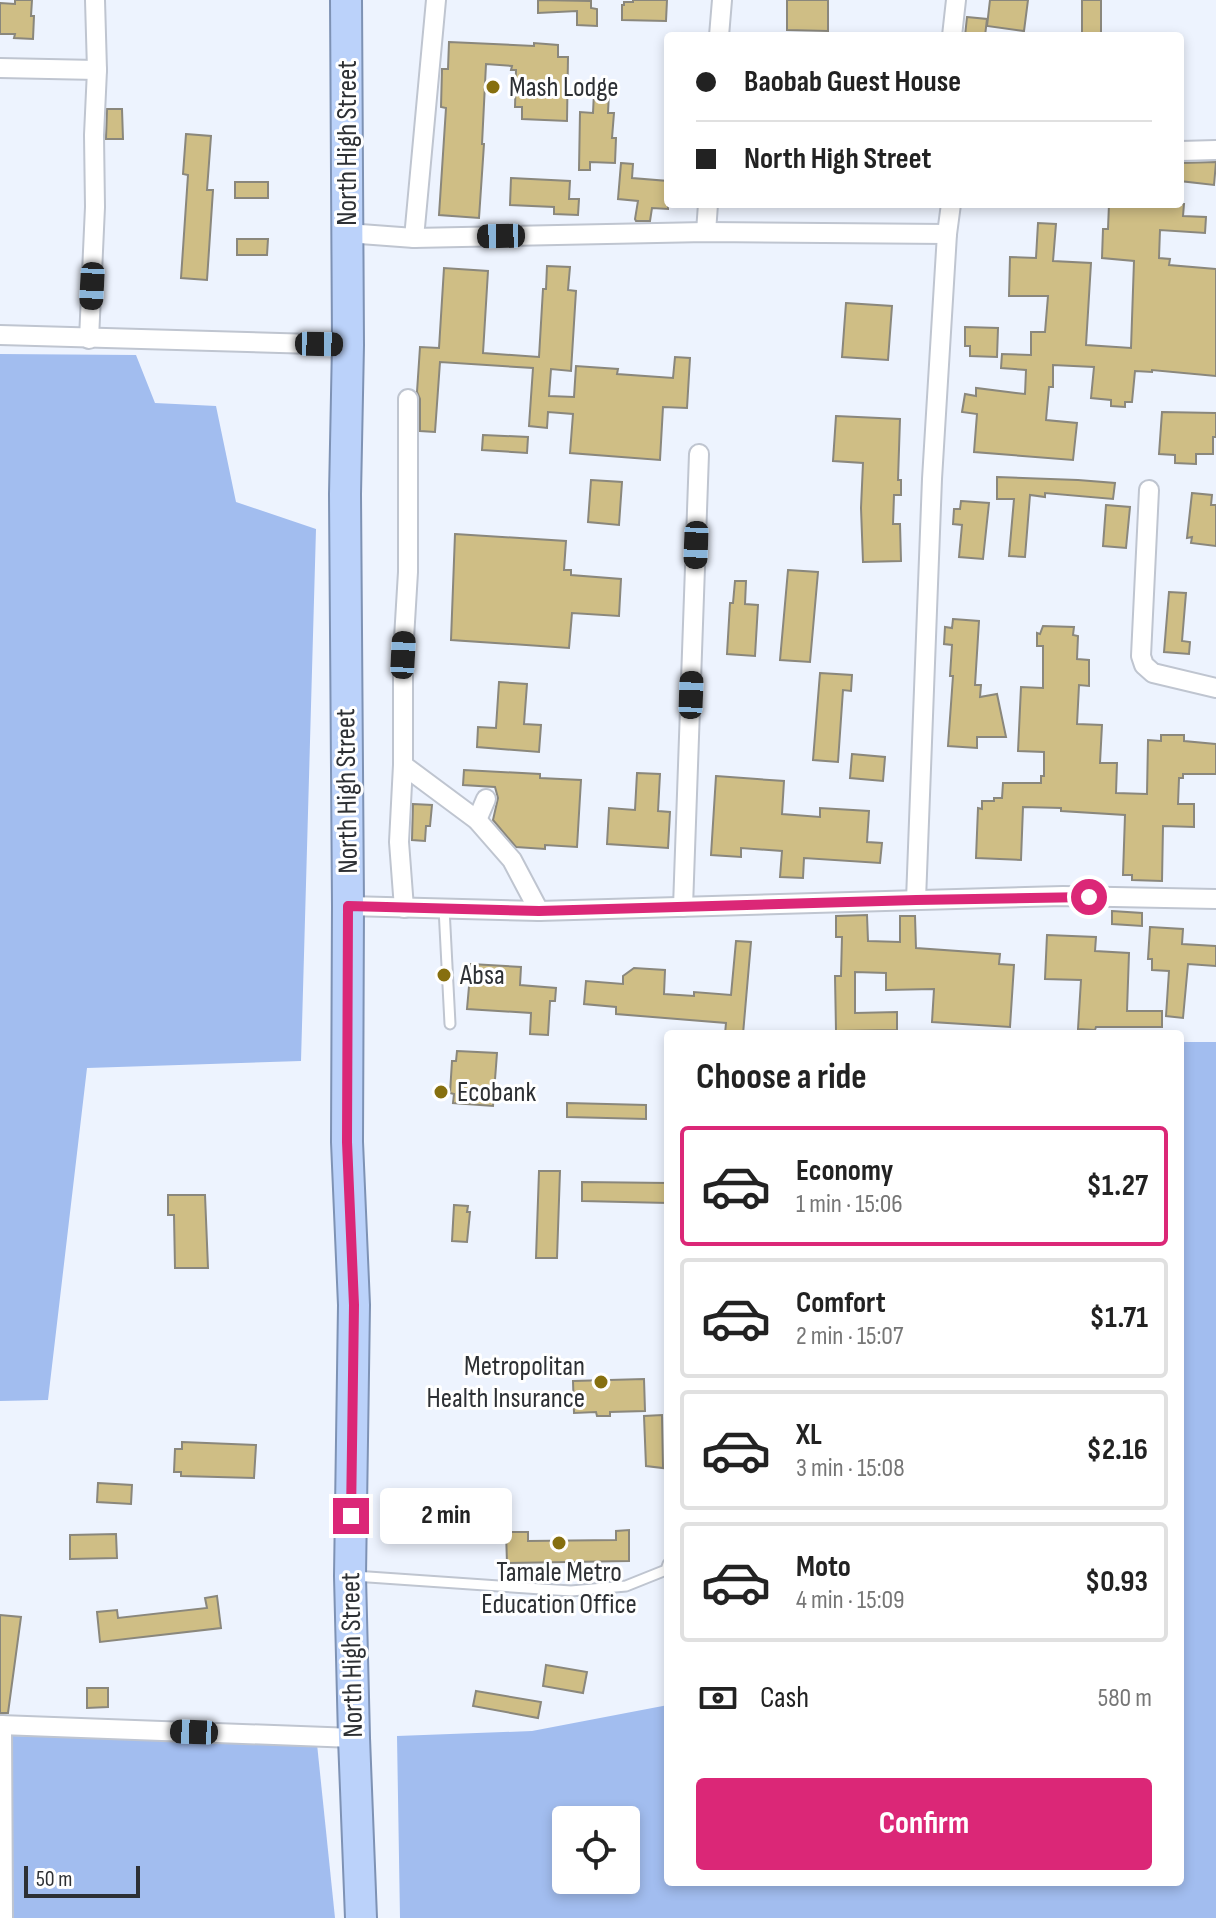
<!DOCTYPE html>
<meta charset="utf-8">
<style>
body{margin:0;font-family:"Sofia Sans Condensed",sans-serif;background:#f6f6f6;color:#222;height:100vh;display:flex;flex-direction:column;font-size:30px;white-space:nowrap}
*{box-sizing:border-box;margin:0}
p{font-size:26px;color:#767676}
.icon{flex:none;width:44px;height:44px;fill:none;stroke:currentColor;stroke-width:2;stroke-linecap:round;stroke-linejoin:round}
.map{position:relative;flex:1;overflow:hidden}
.side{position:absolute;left:664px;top:1030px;width:520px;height:856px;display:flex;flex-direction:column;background:#fff;border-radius:8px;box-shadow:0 4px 12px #0003}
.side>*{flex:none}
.banner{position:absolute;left:664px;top:32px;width:520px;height:176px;border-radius:8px;box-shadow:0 4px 12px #0003;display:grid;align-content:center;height:176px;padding:0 32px;background:#fff}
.tools{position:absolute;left:552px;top:1806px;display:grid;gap:16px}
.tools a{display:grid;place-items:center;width:88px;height:88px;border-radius:8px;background:#fff;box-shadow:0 4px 12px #0003;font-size:40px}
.scale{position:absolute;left:24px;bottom:20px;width:116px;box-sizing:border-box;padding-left:8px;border:4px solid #2d3034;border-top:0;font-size:22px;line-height:28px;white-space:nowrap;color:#2d3034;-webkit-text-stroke:6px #fff;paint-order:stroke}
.end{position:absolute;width:36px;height:36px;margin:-18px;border:10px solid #db2777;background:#fff;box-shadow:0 0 0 4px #fff}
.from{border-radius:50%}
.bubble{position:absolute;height:56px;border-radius:8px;background:#fff;box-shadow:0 4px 12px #0003;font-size:26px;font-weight:700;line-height:56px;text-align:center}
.car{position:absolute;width:24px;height:48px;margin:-24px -12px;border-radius:10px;box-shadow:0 0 6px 2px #0007;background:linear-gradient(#222 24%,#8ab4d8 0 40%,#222 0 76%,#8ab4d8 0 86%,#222 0)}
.banner b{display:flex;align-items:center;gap:28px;height:76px;font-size:30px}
.banner b+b{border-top:2px solid #e0e0e0}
.banner i{width:20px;height:20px;background:#222}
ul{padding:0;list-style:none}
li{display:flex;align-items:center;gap:24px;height:120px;margin:0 16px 12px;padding:0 16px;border:4px solid #e0e0e0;border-radius:8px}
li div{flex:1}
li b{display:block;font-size:30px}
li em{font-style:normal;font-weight:700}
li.current{border-color:#db2777}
li>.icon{width:72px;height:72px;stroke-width:1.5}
h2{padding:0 32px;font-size:36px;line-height:96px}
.pay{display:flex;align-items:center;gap:20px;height:88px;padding:0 32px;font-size:30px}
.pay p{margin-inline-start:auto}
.cta{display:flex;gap:16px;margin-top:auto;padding:16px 32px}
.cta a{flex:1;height:92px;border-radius:8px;background:#db2777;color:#fff;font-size:32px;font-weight:700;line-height:92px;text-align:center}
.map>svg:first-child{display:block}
</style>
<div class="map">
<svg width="1216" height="1918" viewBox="0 0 1216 1918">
<rect width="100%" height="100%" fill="#edf3fe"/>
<g fill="#a2bdef" fill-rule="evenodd">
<polygon points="0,354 136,355 155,403 216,406 236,502 316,529 301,1061 87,1068 48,1400 0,1401"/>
<path d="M1180,1042H1216V1918H400L397,1736L532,1731L668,1705V1882H1180ZM626,1820V1880H566V1820Z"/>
<polygon points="13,1736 317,1744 335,1918 13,1918"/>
</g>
<g fill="#cfbe85" stroke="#8a877c" stroke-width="2">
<polygon points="15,0 32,0 31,16 34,16 33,39 14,38 15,34 0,34 0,3 15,4"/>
<polygon points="538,0 591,1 591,8 597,9 597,26 577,25 577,11 538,13"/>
<polygon points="633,0 667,0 666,21 622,20 622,5 624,5 624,2 633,2"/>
<polygon points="787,0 828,0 828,31 787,30"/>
<polygon points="990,0 1028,0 1024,31 987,26"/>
<rect x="1082" y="0" width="19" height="34"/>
<polygon points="967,17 987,19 985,36 965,36"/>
<polygon points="449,42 534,46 534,43 558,45 558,57 568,57 567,121 522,119 522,107 515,107 516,70 511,70 512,66 486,64 482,144 484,144 479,218 439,215 446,108 441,107 442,69 448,69"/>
<polygon points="594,92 609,92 608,113 614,113 612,138 616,138 615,163 590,162 590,170 579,170 580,112 593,113"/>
<polygon points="107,109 122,109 123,139 106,139"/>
<polygon points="186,134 211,136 207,190 213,190 207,280 181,278 188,175 183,174"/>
<polygon points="1216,162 1214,185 1180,181 1182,163"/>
<polygon points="621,163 633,164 632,178 668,181 668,209 652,208 650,221 636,221 635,219 638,201 618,199"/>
<polygon points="511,178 570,181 569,199 579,199 578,215 554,214 554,207 510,205"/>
<rect x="235" y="182" width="33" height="16"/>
<polygon points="1109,204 1184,204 1183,216 1206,217 1205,233 1160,230 1159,258 1170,259 1169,265 1216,269 1216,376 1152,370 1152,372 1135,371 1132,402 1125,402 1125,407 1111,406 1111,400 1091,398 1094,367 1053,365 1053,387 1049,387 1046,420 1077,423 1073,460 974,452 977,414 962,412 965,394 976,396 976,388 1025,394 1026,370 1001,368 1002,354 1031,355 1031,332 1045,332 1048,296 1009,296 1010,257 1036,258 1038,223 1056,224 1053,261 1091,263 1086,345 1131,348 1134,261 1102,258 1103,229 1108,229"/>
<polygon points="237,239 268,239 267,255 237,255"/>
<polygon points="547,266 570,267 568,290 576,291 571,371 551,369 549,396 574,397 576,366 618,369 617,374 673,378 675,357 690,358 687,408 663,407 660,460 570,453 573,414 548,412 547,428 529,426 533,368 440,362 435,432 420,431 420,399 417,392 420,347 439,348 444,268 488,271 483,353 539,357 543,289 546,289"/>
<polygon points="846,303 892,306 888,360 842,357"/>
<polygon points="965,327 998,328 997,357 970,356 970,346 965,346"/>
<polygon points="1162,412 1216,413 1216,437 1213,437 1213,454 1196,454 1196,464 1175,463 1175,455 1159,454"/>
<polygon points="836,416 900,419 898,480 901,480 901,495 894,495 893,524 900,524 901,561 863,562 861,508 863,463 833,461"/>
<polygon points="483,435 528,437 527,453 482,450"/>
<polygon points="997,477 1078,480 1115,483 1113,499 1045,493 1045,497 1030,495 1025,557 1009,556 1014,499 997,499"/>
<polygon points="591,480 622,482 619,525 588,522"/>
<polygon points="1192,493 1212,495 1211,505 1216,505 1216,546 1191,543 1192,537 1187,538"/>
<polygon points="961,501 989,503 983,559 959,557 962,525 953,524 954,509 960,509"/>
<polygon points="1106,505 1130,507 1126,548 1103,546"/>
<polygon points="455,534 566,541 564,570 571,570 571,575 621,579 619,616 572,613 569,648 451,640"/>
<polygon points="788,570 818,572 810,662 780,660"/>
<polygon points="735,581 746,581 745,604 758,605 755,656 727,654 730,603 733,603"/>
<polygon points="1169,592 1186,593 1182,641 1190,642 1189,654 1164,652"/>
<polygon points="953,619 979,621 975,685 981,685 980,697 997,694 1006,737 977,737 977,748 948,746 953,676 950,676 952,645 944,644 945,627 952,628"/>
<polygon points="1043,626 1074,627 1073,635 1078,636 1077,659 1089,660 1089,686 1079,685 1077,724 1102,725 1100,763 1117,763 1116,793 1147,794 1148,740 1161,741 1161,735 1184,735 1184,741 1216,744 1216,774 1183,774 1183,778 1179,778 1178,804 1194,804 1194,827 1163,826 1162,881 1132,880 1132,875 1123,875 1125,815 1061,811 1061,808 1023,807 1021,860 976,858 978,808 982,809 982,801 994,801 994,798 1002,798 1003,783 1041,783 1041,776 1044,776 1044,752 1018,751 1021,687 1043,688 1043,646 1037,646 1037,633 1040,634"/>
<polygon points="820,673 852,675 851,691 843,690 838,762 813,760"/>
<polygon points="499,682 527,684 524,724 541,725 539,752 477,747 478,727 496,728"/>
<polygon points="852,754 885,757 883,781 850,778"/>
<polygon points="464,770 540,774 540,778 581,780 577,847 545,845 545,849 516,847 493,820 498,798 495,787 463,785"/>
<polygon points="637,773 660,774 658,811 670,812 668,848 607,844 609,808 635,810"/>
<polygon points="716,776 784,781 782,814 820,817 820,808 869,811 867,842 882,843 880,863 804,858 803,878 780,877 782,851 741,848 741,857 711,855"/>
<polygon points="413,804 432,805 430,826 426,826 425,841 412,840"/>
<polygon points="1112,911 1142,913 1142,926 1112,924"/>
<polygon points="867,915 868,941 900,942 900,916 915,916 916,948 1000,954 999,964 1014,965 1010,1027 932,1022 934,989 886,990 886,973 855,972 855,1013 897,1012 897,1030 836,1031 835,976 841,976 842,937 836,937 836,916"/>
<polygon points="1150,927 1183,929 1182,944 1216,946 1216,966 1188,964 1183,1018 1166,1016 1169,971 1152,970 1152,959 1148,959"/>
<polygon points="1047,935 1096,937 1095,951 1129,953 1127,1011 1162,1011 1162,1027 1096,1027 1095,1030 1078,1029 1081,980 1045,979"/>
<polygon points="736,941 751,942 743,1034 725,1034 726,1023 616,1014 616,1007 584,1004 586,981 623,984 623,976 634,968 665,970 664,994 694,996 694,992 731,995"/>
<polygon points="471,964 521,967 520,985 556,988 555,1001 550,1001 548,1035 530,1034 531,1013 467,1009"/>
<polygon points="457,1051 497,1053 493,1106 453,1103 454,1094 450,1093 452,1061 456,1061"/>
<polygon points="567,1103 646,1105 646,1119 567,1117"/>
<polygon points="539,1171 560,1171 557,1258 536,1258"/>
<polygon points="582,1182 668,1183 668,1203 582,1201"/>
<polygon points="168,1195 205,1195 208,1268 175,1268 174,1215 168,1215"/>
<polygon points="454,1205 468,1206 467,1212 470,1212 467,1242 452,1241"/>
<polygon points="644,1379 645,1411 610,1412 610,1416 597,1416 596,1412 574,1413 573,1381"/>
<polygon points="662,1415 663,1468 646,1466 644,1416"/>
<polygon points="182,1442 256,1445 254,1478 181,1476 181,1472 174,1472 175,1449 182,1449"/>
<polygon points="98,1483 132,1485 131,1504 97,1502"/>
<polygon points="629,1530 629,1561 507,1563 506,1532 528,1532 528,1541 616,1540 616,1531"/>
<polygon points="116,1534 117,1558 70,1559 70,1535"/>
<polygon points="217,1596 221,1628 100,1642 97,1612 117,1610 118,1618 207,1608 205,1598"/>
<polygon points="0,1615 21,1617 8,1713 0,1713"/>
<polygon points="546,1665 587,1672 583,1693 543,1686"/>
<polygon points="87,1688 108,1688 108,1707 87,1708"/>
<polygon points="476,1691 541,1702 538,1718 473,1706"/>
</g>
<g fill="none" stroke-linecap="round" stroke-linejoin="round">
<defs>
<g id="service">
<polyline points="444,908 450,1024"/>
<polyline points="354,1576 571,1591 626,1586 666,1570 668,1564"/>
</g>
<g id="minor">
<polyline points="719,36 722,0"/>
<polyline points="952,36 956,0"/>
<polyline points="0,68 97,70"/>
<polyline points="1180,151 1216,150"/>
<polyline points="706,232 708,204"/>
<polyline points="347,233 414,238 706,232 947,234"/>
<polyline points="414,238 436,0"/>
<polyline points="0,335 348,345"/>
<polyline points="89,339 95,207 94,135 97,70 95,0"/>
<polyline points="408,399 408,572 403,655 403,765 477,820 512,860 539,911"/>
<polyline points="1149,490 1141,656 1144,665 1153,673 1216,688"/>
<polyline points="403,765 399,842 404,908"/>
<polyline points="477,820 486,799"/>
<polyline points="916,900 932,479 947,234 951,204"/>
<polyline points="348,906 539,911 1063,896 1216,899"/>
<polyline points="683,907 699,454"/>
<polyline points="0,1725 354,1738"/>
<polyline points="2,1725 3,1918"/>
</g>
<polyline id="trunk" points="346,0 348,345 345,494 348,906 347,1142 354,1305 350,1576 354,1738 361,1918"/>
</defs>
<use href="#service" stroke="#bfc5d0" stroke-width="13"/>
<use href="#minor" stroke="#bfc5d0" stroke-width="22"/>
<use href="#trunk" stroke="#7e92b4" stroke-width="34"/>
<use href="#service" stroke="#fff" stroke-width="9"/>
<use href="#minor" stroke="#fff" stroke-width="18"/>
<use href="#trunk" stroke="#bbd2fa" stroke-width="30"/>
</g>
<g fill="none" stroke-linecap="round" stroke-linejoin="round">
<polyline stroke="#db2777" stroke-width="10" points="351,1516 354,1305 347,1142 348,906 539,911 916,900 1089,897"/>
</g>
<g fill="#866f0f" stroke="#fff" stroke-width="3">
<circle cx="493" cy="87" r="8"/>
<circle cx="444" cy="975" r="8"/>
<circle cx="441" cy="1092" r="8"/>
<circle cx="601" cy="1382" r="8"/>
<circle cx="559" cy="1543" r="8"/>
</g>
<g text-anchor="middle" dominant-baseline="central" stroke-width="6" stroke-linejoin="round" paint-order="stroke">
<g font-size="28" fill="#2d3034" stroke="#fff" text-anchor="start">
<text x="509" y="87">Mash Lodge</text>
<text x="460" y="975">Absa</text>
<text x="457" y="1092">Ecobank</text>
<text x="585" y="1366" text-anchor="end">Metropolitan<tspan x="585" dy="32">Health Insurance</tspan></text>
<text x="559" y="1572" text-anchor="middle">Tamale Metro<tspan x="559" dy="32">Education Office</tspan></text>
</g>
<g font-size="28" fill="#2d3034" stroke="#fff">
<text transform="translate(347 143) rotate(-90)">North High Street</text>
<text transform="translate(347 791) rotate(-91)">North High Street</text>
<text transform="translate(352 1655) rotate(-91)">North High Street</text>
</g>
</g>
</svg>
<div class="tools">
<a><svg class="icon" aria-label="locate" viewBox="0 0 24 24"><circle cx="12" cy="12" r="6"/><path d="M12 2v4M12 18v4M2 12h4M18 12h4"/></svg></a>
</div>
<div class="scale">50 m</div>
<i class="end from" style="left:1089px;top:897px"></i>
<i class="end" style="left:351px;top:1516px"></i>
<div class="bubble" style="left:380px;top:1488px;width:132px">2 min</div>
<i class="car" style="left:501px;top:236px;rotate:269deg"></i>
<i class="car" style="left:92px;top:286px;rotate:183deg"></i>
<i class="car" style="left:319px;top:344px;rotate:91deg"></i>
<i class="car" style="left:696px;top:545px;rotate:182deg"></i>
<i class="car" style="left:403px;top:655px;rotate:3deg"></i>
<i class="car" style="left:691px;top:695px;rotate:2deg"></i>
<i class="car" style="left:194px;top:1732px;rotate:272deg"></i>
<div class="banner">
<b><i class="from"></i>Baobab Guest House</b>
<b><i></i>North High Street</b>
</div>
<section class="side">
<h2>Choose a ride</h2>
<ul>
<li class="current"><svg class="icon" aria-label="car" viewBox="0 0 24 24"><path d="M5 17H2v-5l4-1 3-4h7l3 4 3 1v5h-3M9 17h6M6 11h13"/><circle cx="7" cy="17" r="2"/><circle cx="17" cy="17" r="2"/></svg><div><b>Economy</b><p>1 min · 15:06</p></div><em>$1.27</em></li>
<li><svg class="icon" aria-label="car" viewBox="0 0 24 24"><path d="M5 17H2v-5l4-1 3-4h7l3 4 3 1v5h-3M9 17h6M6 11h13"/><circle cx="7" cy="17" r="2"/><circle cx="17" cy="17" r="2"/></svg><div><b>Comfort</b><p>2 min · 15:07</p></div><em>$1.71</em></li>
<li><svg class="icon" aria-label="car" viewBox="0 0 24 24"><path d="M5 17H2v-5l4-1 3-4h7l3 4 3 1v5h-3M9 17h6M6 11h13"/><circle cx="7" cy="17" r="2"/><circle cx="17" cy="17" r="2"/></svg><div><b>XL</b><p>3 min · 15:08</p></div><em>$2.16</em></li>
<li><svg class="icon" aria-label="car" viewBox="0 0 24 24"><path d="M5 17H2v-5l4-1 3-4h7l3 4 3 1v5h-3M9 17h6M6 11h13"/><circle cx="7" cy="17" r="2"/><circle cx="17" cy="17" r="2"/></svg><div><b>Moto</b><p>4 min · 15:09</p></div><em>$0.93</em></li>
</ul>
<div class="pay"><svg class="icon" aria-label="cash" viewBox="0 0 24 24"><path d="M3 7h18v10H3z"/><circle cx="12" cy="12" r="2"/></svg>Cash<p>580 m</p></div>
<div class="cta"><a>Confirm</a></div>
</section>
</div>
